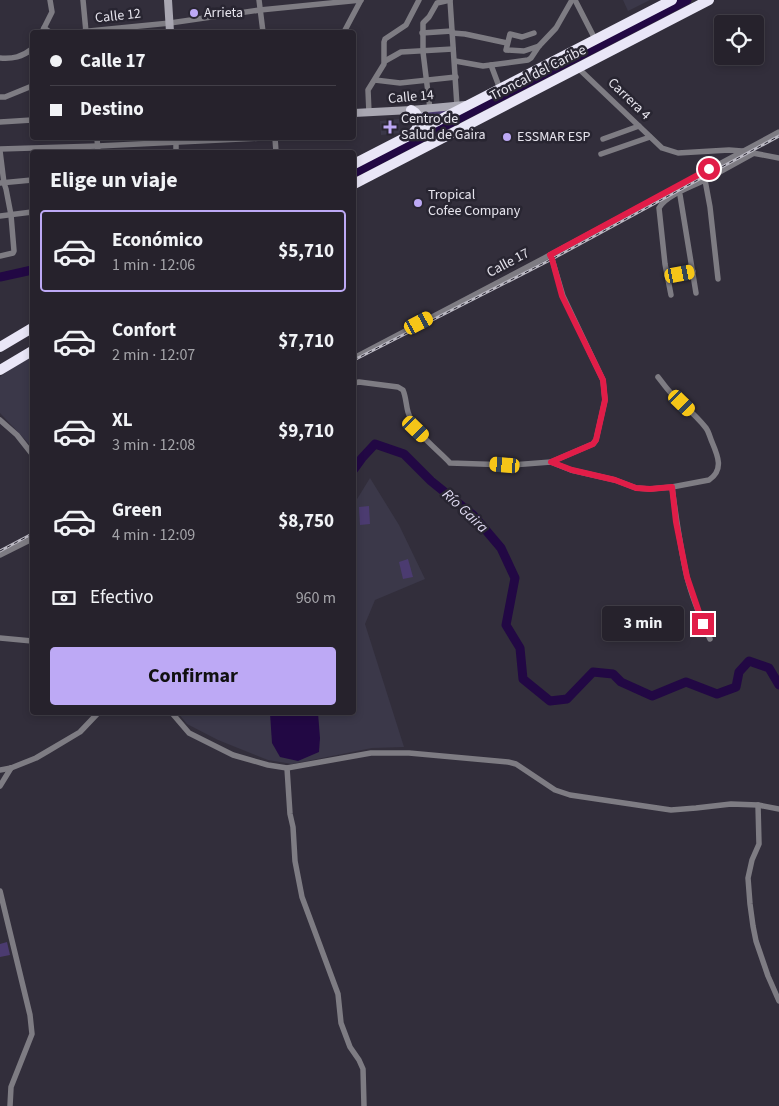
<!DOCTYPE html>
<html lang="es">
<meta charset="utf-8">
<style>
body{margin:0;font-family:"Source Sans 3",sans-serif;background:#2e2a34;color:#f1f3f6;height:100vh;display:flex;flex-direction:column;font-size:19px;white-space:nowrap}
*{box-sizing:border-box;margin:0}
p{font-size:16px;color:#a4a4a9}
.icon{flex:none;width:28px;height:28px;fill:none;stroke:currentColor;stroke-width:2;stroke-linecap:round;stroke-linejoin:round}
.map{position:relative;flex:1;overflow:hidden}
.details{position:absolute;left:30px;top:150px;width:326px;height:565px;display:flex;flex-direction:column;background:#26222c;border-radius:5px;box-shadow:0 2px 8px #0003,0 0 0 1px #423f48}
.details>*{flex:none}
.top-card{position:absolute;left:30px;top:30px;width:326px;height:110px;border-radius:5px;box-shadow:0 2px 8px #0003,0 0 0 1px #423f48;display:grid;align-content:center;height:110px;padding:0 20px;background:#26222c}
.fabs{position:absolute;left:714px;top:15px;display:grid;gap:10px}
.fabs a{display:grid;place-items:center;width:50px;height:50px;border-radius:5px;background:#26222c;box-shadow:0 2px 8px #0003,0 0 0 1px #423f48;font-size:25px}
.end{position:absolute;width:22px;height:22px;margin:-11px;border:6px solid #e11d48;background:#fff;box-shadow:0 0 0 2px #fff}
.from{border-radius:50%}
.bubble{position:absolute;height:35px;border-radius:5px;background:#26222c;box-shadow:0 2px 8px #0003,0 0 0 1px #423f48;font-size:16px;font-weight:700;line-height:35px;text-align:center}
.car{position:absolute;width:15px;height:30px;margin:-15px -8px;border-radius:6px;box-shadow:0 0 4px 1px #0007;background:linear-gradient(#f5c518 24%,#345 0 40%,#f5c518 0 76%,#345 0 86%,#f5c518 0)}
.top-card b{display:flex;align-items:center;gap:18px;height:48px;font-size:19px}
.top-card b+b{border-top:1px solid #423f48}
.top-card i{width:12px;height:12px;background:#f1f3f6}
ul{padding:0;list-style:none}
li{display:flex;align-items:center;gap:15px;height:82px;margin:0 10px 8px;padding:0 10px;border:2px solid transparent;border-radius:5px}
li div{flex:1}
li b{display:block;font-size:19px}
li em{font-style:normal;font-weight:700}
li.active{border-color:#bda9f5}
li>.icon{width:45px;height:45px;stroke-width:1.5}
h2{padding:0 20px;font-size:22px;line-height:60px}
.pay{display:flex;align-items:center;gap:12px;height:55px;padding:0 20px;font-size:19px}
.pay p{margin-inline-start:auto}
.action{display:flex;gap:10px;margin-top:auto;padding:10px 20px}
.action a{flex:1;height:58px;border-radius:5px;background:#bda9f5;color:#111;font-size:20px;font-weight:700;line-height:58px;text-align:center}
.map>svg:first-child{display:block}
</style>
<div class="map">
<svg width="779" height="1106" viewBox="0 0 779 1106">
<rect width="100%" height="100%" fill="#322e3b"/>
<g fill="#3b3849">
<polygon points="623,0 650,0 628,11"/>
<polygon points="399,119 400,133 381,135 380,121"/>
<polygon points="32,357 32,447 0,413 0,377 16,365"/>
<polygon points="370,478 399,525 425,579 375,600 365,624 404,747 372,748 292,764 268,760 218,740 187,724 178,713 354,712 354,504"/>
</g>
<g fill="#4b3b70">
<polygon points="418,111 453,111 421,127"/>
<polygon points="369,506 370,524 360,525 359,507"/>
<polygon points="408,559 413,577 403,579 399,562"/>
<polygon points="7,942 10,955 0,957 0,944"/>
</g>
<polygon fill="#220844" points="270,713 318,713 320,738 319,752 298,761 280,757 272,743"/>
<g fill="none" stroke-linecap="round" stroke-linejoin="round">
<g stroke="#220844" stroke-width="9">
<polyline points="354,173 687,0"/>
<polyline points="0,277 32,270"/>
<polyline points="354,469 362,458 375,444 404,454 431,481 473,515 501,548 515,578 506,625 520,648 523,679 550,701 567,699 593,672 613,674 621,682 652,696 686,682 717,694 736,687 739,672 749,661 769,668 779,685"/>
</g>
<g stroke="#7e7c83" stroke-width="5.5">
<polyline points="83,0 86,32"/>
<polyline points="259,0 263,32"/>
<polyline points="450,0 457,106"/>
<polyline points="575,0 595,39"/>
<polyline points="44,28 50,32"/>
<polyline points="42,32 52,12 50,0"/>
<polyline points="79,32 170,23 260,10 361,0"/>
<polyline points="344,32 361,0"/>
<polyline points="422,33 452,31"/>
<polyline points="452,33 465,34 507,43"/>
<polyline points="534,33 522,37 510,34 506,50 524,51 539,46"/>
<path d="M0,58C13,59 22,57 32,49"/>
<polyline points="385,61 401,52 453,49"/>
<polyline points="455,61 483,66 528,60 531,58 539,46 556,28 572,0"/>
<polyline points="491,65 500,89"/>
<polyline points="578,68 662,148 678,153 729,150 742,151 779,158"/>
<polyline points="375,80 400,83 456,77"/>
<polyline points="0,97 5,97 32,86"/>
<polyline points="430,109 423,52 423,23 429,17 437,3 450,0"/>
<polyline points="369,113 368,90 384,64 384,42 385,39 406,25 419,0"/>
<polyline points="0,122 32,120"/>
<polyline points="97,138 98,152"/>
<polyline points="176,138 176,152"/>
<polyline points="275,138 276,152"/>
<polyline points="603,139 639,126"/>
<polyline points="0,149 98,146 262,138"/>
<polyline points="0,151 4,183 6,189 11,215 14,251 13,253 0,256"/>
<polyline points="601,154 650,137"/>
<polyline points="705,180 754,153"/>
<polyline points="0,183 32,180"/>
<polyline points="678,191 680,195 696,293"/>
<polyline points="0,216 32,212"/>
<polyline points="550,255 552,259 563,296 603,380 605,400 596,440 593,444 551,462"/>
<polyline points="667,276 693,271"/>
<path d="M671,295L665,264L659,208C665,196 692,186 705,180L710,207L718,279"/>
<polyline points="354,358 550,255 779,132"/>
<path d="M354,383L359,382L398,387L403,390C406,397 406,405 408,412C414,433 436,448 450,463L512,465L551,462L571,470L615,480L636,488L650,489L672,487L709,480C724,470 718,456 712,442C710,438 709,432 706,428C696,415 682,404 670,392C666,388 662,382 658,377"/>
<polyline points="0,420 17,435 32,454"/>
<path d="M672,487C676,517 680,547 687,577C692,598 701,619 710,639"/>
<polyline points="0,555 32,539"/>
<polyline points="0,638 32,641"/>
<polyline points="171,712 189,733 233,755 268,765 287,768 371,753 409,753 508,762 516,764 555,790 570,795 671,810 696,808 731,804 758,805 779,809"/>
<polyline points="287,768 290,814 293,827 295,861 302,897 338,994 341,1023 350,1047 359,1060 363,1069 364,1106"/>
<polyline points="0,770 11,768 36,758 48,751 80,732 99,712"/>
<polyline points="0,786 11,768"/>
<polyline points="758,805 759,844 752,860 748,878 750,904 753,926 756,941 768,976 779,1001"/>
<polyline points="0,891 30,1015 32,1034 11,1087 10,1106"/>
</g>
<g stroke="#a9a7b2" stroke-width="8">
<polyline points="168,0 170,32"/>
<polyline points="354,113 411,110 465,105"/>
</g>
<g stroke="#e9e6f7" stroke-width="10">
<path d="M411,110C422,116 420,126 413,133"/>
<polyline points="354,164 672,0"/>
<polyline points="354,184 709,0"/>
<polyline points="0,347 32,328"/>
<polyline points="0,370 32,351"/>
</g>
<defs>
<g id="rail">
<polyline points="354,360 552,259 779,136"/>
<polyline points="0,551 32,534"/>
</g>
</defs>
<use href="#rail" stroke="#bbb9c3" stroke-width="3"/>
<use href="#rail" stroke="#282531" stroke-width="1" stroke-dasharray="4" stroke-linecap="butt"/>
</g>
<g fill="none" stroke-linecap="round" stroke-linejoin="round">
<polyline stroke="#e11d48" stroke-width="6" points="703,624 687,577 676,522 672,487 650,489 636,488 615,480 572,470 551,462 593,444 596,440 605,400 603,380 562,296 552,259 550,255 709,169"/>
</g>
<g fill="#bda9f5" stroke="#282531" stroke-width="2">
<circle cx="194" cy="13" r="5"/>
<path d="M387.5 119.5h5v5h5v5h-5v5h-5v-5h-5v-5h5z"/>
<circle cx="507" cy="137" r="5"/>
<circle cx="418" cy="203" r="5"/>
</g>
<g text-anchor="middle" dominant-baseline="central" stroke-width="5" stroke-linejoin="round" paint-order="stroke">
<g font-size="14" fill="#e6e4ed" stroke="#282531" text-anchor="start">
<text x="204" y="13">Arrieta</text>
<text x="401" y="119">Centro de<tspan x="401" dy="16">Salud de Gaira</tspan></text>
<text x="517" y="137">ESSMAR ESP</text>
<text x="428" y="195">Tropical<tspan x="428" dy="16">Cofee Company</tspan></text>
</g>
<g font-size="14" fill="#e6e4ed" stroke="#282531">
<text transform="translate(118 16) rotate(-6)">Calle 12</text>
<text transform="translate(538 73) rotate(-27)">Troncal del Caribe</text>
<text transform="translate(411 97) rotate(-5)">Calle 14</text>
<text transform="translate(629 99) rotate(44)">Carrera 4</text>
<text transform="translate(508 263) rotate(-28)">Calle 17</text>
</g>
<g font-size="15" font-style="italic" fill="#dfdaf1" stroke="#282531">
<text transform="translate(465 511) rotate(43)">Río Gaira</text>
</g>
</g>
</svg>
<div class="fabs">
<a><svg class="icon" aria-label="locate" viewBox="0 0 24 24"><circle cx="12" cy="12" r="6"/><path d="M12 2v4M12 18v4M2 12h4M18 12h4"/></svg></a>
</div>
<i class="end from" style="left:709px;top:169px"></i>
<i class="end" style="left:703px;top:624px"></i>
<div class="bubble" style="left:602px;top:606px;width:82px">3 min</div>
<i class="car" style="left:680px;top:274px;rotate:79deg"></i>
<i class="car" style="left:419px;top:323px;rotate:62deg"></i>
<i class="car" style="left:682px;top:403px;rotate:134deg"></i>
<i class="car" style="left:416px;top:429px;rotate:134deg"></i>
<i class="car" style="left:505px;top:465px;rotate:275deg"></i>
<div class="top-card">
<b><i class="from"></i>Calle 17</b>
<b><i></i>Destino</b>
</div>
<section class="details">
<h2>Elige un viaje</h2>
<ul>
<li class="active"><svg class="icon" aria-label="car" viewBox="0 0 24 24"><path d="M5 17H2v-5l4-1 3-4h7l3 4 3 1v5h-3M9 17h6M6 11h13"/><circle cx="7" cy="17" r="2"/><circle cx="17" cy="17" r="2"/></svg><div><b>Económico</b><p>1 min · 12:06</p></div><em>$5,710</em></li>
<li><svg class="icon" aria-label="car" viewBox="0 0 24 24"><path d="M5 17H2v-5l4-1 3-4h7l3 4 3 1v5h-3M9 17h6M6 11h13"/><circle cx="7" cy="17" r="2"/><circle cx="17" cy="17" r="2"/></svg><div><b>Confort</b><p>2 min · 12:07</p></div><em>$7,710</em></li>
<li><svg class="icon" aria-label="car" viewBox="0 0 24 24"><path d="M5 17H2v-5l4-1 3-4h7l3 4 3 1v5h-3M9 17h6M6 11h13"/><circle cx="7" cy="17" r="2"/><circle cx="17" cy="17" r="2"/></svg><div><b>XL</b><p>3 min · 12:08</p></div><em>$9,710</em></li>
<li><svg class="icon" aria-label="car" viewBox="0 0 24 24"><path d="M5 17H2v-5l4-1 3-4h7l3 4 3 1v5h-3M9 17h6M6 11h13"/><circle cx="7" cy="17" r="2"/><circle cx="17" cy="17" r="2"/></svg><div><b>Green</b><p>4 min · 12:09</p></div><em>$8,750</em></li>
</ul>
<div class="pay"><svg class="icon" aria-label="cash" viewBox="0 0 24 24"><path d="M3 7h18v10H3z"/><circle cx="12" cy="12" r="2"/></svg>Efectivo<p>960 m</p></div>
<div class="action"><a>Confirmar</a></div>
</section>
</div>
